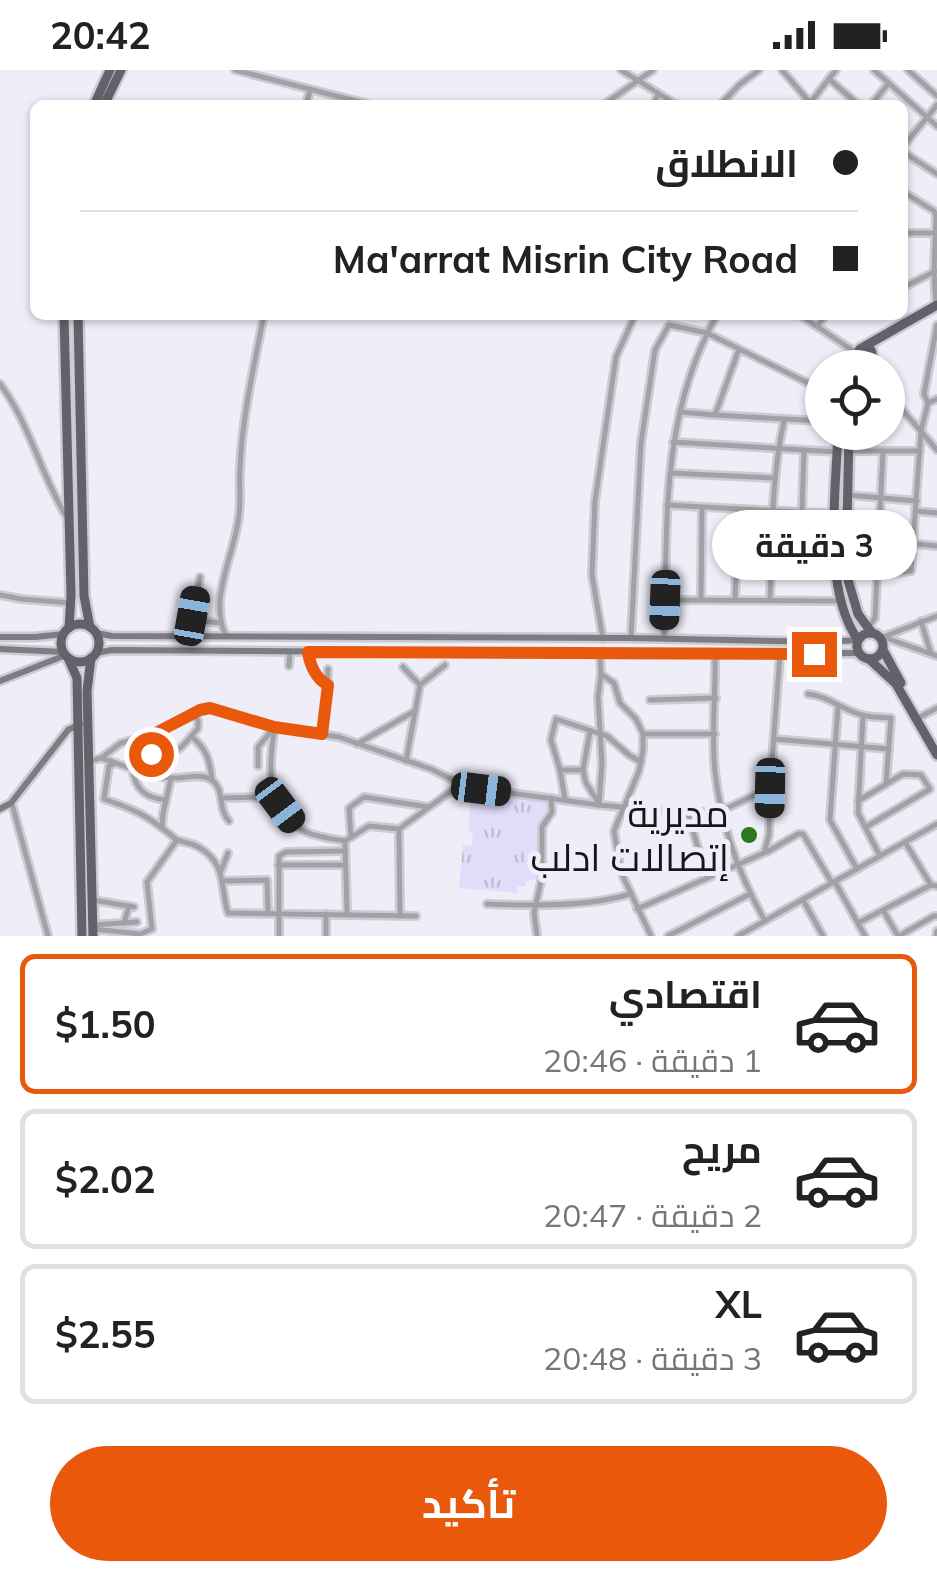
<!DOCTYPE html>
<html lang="ar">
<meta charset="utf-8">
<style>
body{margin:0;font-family:Mulish,Cairo,sans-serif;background:#f2f2f2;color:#222;direction:rtl;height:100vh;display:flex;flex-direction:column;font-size:38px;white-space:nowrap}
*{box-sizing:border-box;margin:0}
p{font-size:32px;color:#767676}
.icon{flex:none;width:55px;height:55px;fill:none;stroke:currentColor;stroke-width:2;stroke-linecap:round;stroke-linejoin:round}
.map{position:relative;height:866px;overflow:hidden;direction:ltr}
.side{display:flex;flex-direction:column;background:#fff;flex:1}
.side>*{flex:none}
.banner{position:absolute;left:30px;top:30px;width:878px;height:220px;border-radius:15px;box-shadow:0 2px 8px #0004;direction:rtl;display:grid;align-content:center;height:220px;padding:0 50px;background:#fff}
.tools{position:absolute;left:805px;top:280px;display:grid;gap:20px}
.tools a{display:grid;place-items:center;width:100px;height:100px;border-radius:50%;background:#fff;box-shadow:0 2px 8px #0004;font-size:50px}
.end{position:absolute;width:45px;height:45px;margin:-22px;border:12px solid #ea580c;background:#fff;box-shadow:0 0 0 5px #fff}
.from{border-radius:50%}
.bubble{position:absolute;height:70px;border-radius:35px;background:#fff;box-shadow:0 2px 8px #0004;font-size:32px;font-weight:700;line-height:70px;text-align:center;direction:rtl}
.car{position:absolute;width:30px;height:60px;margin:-30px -15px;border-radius:12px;box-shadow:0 0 8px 2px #0007;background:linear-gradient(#222 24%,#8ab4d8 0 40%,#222 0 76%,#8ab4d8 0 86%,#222 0)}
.banner b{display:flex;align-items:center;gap:35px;height:95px;font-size:38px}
.banner b+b{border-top:2px solid #e0e0e0}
.banner i{width:25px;height:25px;background:#222}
ul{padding:18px 0 0;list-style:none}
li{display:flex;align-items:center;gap:30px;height:140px;margin:0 20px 15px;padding:0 30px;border:5px solid #e0e0e0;border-radius:15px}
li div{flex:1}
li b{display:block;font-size:38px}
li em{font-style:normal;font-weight:700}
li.current{border-color:#ea580c}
li>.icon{width:90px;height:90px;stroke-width:1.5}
.primary-button{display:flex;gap:20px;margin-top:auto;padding:20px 50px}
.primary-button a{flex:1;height:115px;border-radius:60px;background:#ea580c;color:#fff;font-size:40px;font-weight:700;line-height:115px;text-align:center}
.status{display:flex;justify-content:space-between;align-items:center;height:70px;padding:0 50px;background:#fff;direction:ltr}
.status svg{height:28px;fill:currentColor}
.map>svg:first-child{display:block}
</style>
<div class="status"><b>20:42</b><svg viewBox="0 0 49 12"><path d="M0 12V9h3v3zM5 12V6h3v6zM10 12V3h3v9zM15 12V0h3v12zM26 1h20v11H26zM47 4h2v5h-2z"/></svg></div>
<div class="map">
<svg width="937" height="866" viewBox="0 0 937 866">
<defs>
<pattern id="grass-tufts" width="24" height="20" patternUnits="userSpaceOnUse" patternTransform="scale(2.5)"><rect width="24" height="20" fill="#e0ddfa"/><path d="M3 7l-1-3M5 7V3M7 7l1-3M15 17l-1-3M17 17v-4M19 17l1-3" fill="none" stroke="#bfbdd6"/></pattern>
</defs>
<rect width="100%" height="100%" fill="#eeedf8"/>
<path fill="url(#grass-tufts)" d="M472,719L547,730L549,741C536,764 537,781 540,807L526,812V816L517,817L518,823L459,818L463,775L472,776L473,765L468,759Z"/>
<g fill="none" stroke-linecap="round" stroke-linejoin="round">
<defs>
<g id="street">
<polyline points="235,0 372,35"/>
<polyline points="621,0 677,35"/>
<polyline points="782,0 812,35"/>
<polyline points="874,0 937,56"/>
<polyline points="908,0 937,26"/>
<polyline points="829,9 859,35"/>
<polyline points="810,33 836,0"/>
<polyline points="306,35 310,20"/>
<polyline points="603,35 653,0"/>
<polyline points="654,35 658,24"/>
<polyline points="720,35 739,15 759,0"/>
<polyline points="871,35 888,14"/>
<polyline points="902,78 937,35"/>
<polyline points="902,81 937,104"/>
<polyline points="902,121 934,141 936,146 934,202 936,235"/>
<polyline points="902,163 936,163"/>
<polyline points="902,218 936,201"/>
<polyline points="800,245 858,284"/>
<polyline points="817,256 826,245"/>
<polyline points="739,279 715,345 822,351"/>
<polyline points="864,297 865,298"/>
<path d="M0,314C30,354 40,403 66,446"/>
<polyline points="888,323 937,380"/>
<polyline points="928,333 924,324 937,255"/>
<polyline points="680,342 715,345"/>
<polyline points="673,372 837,382"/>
<polyline points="848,381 920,381"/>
<polyline points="670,403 775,408"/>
<polyline points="847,425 917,431"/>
<polyline points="667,435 834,444"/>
<polyline points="916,441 937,443"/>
<polyline points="846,467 937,476"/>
<polyline points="800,502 804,380"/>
<polyline points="771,503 835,503"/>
<polyline points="879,505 911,501 921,361 928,333 937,329"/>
<polyline points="200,507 193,550 220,553"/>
<polyline points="0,525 21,529 71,533"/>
<polyline points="665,530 839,531"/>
<polyline points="701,530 702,438"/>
<polyline points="735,530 738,439"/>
<path d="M770,530C772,470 771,409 784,351"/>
<polyline points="921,551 931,584"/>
<polyline points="869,556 875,548 883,381"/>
<polyline points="876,564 883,567 937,546"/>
<path d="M226,566C208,529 235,484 239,445C241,430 239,414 240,399C242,347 254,296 264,245"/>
<polyline points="631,568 641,373 655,280 669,255 707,263 822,320"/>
<polyline points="886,568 937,586"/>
<polyline points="603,569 592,505 595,431 616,287 635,245"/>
<path d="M664,569C668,456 659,347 717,245"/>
<path d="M308,581C310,595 315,609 328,615"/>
<path d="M715,584C716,623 711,664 715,702C721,755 739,805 765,851"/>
<polyline points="289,596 290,581"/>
<polyline points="403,597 420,615"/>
<polyline points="601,604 614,613 620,633 636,649 643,664 643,680 639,701 614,761 621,802 651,866"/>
<path d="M808,624C827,626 839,637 856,643C867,648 879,647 891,648L886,714"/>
<polyline points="650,630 716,628"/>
<polyline points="838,636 830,750 857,799"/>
<polyline points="863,646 858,743 880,786"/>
<polyline points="920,647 937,638"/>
<path d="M275,657C268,696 265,740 306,762C317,767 333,769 345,771L369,756L399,759L461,714"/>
<polyline points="322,664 327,627 328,599"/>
<polyline points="643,664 715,664"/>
<path d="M150,665L151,684L155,688C174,689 187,672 198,658V651L194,643"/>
<path d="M191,666C207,679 210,691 212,710"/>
<polyline points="774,669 889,679"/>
<polyline points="357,674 415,641"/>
<path d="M101,688C123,695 147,706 170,708C183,709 199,703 210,709C226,718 217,739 229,751"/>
<polyline points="90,691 101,688 121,673 150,665 200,640 210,638 275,657 339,667 431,699 461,714 481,719 599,735 688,743 721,741 770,718"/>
<polyline points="406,691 420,615 445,595"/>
<path d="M116,693L109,696L104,729C139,741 148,746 177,770"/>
<polyline points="258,696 258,677 273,659"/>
<path d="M132,698C135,720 146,728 166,730"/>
<polyline points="560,700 551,670 556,649 607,666 629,685 641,692"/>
<polyline points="583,700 590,661"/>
<polyline points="221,728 275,727"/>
<polyline points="565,729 560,700 583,700 586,713 598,732"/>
<polyline points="858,731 903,704 921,705 930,719 866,757"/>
<polyline points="12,734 48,866"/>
<polyline points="599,735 602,693 598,627 601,604 600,584"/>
<polyline points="688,744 707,808"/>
<polyline points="162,758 163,744 171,708"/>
<polyline points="399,760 400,846"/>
<polyline points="351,767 349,738 364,727 428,737"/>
<polyline points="345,771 347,843"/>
<polyline points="905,772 931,815"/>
<polyline points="767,782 798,764 803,764 832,813"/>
<polyline points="278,795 345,795"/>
<polyline points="221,801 228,783"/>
<polyline points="223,811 267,810 268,843"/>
<polyline points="835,812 865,866"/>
<polyline points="93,830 134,837"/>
<polyline points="803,830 823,866"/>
<path d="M487,834C529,836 589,837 630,824"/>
<polyline points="637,839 764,783 769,765 770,718 780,584"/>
<polyline points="883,840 898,866"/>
<polyline points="326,844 326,866"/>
<polyline points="124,853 129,836"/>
<polyline points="858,853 931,815 937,816"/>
<polyline points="93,855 137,852"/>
<path d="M93,859L140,864L152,859L147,812L177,770C185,773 193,773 200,778C227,794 220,818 228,843L416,846"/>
<polyline points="279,866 279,786 286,782 345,781"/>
<polyline points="537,866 534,843 542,807 542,757 552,742 551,728"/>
<polyline points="668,866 750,824"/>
<polyline points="738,866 937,754"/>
<polyline points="899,866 934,846 937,846"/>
<polyline points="936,866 937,861"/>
</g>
<g id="secondary">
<polyline points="96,563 112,566 631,568 824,572 858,570"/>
<polyline points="0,567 35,567 64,564"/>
<polyline points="0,579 64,582"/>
<polyline points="96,583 112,580 644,584 859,583"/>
<polyline points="0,611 66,585"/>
<polyline points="0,739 11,733 68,660 80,654"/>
</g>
<g id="primary">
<polyline points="94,35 110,0"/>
<polyline points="104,35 121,0"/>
<polyline points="64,245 71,525 69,558"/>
<polyline points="78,245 84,526 90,557"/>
<polyline points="865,276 937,235"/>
<circle cx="865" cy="284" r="7"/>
<polyline points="850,298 858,284"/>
<path d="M838,362C836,424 822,519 858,570"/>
<polyline points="849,362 846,503 858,544 872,563"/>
<circle cx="80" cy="573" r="19"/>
<circle cx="870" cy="576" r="13"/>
<polyline points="883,580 901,613"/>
<polyline points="68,588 77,608 82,866"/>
<polyline points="91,588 87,621 93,866"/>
<polyline points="869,589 896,614 937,685"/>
</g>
</defs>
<use href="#street" stroke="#cbcbd4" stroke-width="10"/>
<use href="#secondary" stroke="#cbcbd4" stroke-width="11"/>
<use href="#primary" stroke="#cbcbd4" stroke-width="14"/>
<use href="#street" stroke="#a1a1a6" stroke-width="5"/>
<use href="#secondary" stroke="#7d7c83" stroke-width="6"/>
<use href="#primary" stroke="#63626a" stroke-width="9"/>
</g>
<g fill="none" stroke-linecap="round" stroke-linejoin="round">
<path stroke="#ea580c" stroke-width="12" d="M151,684L150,666L200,640L210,638L274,657L322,664L328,615C316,609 310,595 308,582L814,584"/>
</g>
<circle fill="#2b781f" stroke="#eeedf8" stroke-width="4" cx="749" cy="765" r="10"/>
<g text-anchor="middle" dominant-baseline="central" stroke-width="10" stroke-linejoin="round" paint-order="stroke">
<g font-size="38" fill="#16161a" stroke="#eeedf8" text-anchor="end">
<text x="729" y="743">مديرية<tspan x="729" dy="44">إتصالات ادلب</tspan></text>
</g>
</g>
</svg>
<div class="tools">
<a><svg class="icon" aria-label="locate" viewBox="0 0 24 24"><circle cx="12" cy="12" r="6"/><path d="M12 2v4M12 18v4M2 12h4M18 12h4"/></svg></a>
</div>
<i class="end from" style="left:151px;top:684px"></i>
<i class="end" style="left:814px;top:584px"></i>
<div class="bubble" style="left:712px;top:440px;width:205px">3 دقيقة</div>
<i class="car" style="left:665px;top:530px;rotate:182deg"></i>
<i class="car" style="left:192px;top:546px;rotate:10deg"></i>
<i class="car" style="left:770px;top:718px;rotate:181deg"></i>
<i class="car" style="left:481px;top:719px;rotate:97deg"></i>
<i class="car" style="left:280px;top:735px;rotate:143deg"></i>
<div class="banner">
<b><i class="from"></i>الانطلاق</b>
<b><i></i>Ma'arrat Misrin City Road</b>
</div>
</div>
<section class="side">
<ul>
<li class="current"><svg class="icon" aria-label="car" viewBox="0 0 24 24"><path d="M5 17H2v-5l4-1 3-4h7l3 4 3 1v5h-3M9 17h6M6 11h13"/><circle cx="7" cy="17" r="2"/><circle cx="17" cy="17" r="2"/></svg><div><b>اقتصادي</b><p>1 دقيقة · 20:46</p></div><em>$1.50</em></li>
<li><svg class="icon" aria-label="car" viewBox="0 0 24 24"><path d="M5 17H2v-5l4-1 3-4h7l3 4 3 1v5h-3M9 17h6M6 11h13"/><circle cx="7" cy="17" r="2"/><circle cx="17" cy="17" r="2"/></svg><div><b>مريح</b><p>2 دقيقة · 20:47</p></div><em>$2.02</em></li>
<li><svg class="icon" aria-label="car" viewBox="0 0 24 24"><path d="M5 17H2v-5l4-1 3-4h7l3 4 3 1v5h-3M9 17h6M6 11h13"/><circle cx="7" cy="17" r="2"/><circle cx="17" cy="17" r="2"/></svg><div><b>XL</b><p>3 دقيقة · 20:48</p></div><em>$2.55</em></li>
</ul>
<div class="primary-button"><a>تأكيد</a></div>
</section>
